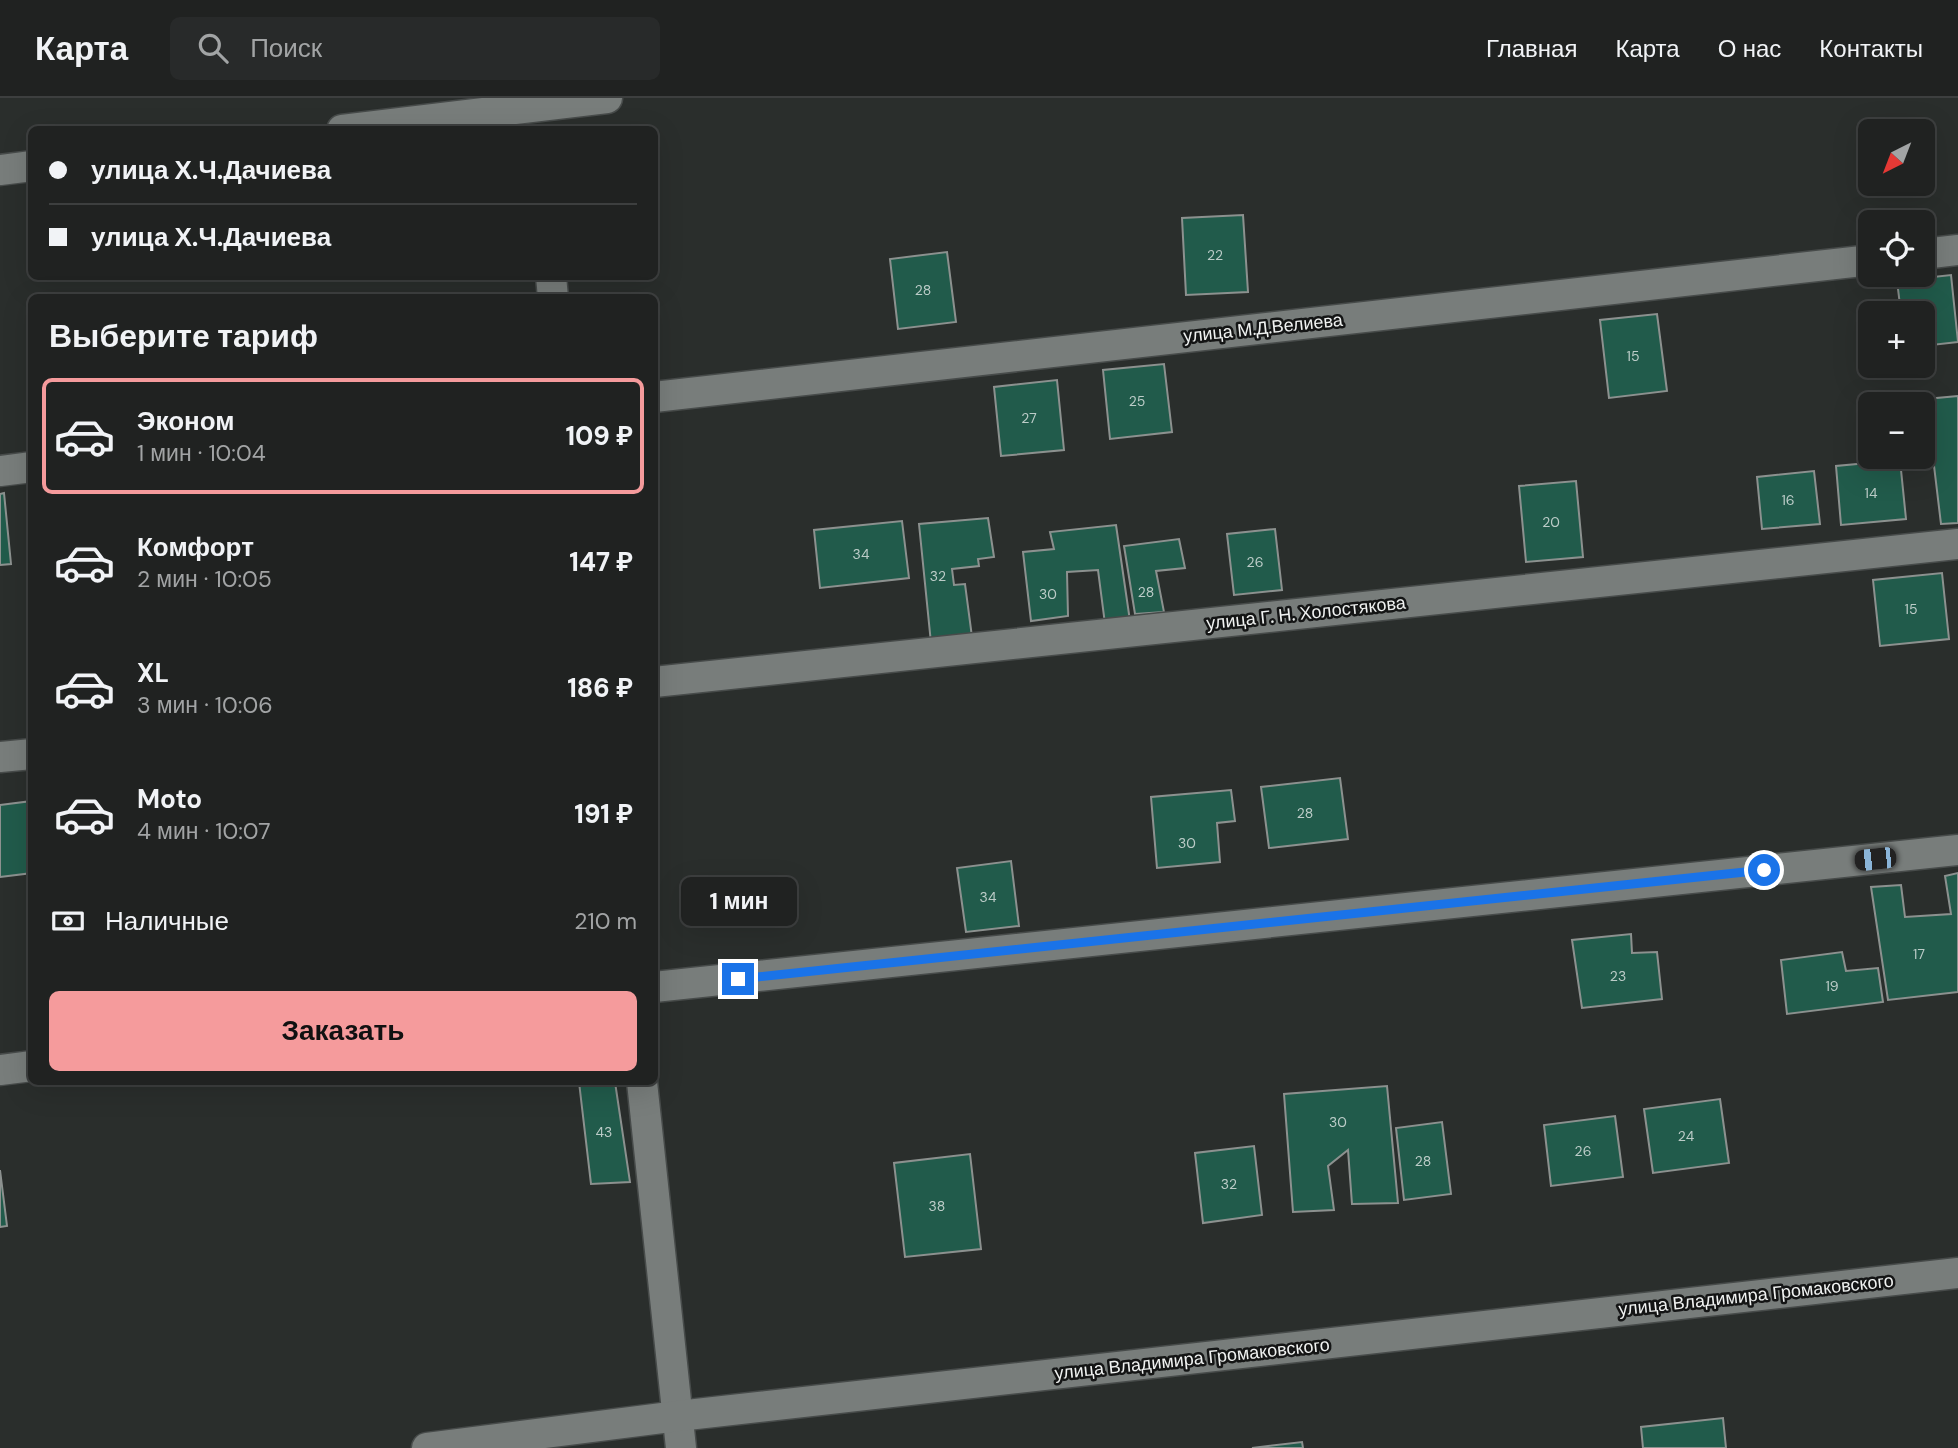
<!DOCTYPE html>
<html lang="ru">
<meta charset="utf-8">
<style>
body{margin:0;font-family:"DM Sans",sans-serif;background:#282a2a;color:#f1f3f6;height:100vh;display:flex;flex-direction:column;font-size:26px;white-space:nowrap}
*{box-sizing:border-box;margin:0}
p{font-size:23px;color:#a2a4a5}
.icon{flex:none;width:38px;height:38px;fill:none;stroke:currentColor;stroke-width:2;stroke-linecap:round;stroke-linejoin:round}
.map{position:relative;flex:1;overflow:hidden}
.panel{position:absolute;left:28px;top:196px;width:630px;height:791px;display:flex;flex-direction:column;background:#202221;border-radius:10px;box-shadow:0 7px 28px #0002,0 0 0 2px #3d3f3f}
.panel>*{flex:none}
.hud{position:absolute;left:28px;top:28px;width:630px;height:154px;border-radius:10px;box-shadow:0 7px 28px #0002,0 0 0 2px #3d3f3f;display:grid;align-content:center;height:154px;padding:0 21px;background:#202221}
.needle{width:46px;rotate:222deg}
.controls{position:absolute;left:1858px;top:21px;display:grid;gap:14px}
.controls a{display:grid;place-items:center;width:77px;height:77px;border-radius:10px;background:#202221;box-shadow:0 7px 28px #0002,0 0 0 2px #3d3f3f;font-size:35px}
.end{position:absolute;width:32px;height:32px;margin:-16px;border:9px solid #1a73e8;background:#fff;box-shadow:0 0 0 4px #fff}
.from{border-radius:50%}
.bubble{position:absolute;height:49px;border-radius:10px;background:#202221;box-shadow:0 7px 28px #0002,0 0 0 2px #3d3f3f;font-size:23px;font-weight:800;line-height:49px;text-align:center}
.car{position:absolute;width:21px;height:42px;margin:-21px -10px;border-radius:9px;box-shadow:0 0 5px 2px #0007;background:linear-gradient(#222 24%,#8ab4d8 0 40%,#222 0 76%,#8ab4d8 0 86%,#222 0)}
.hud b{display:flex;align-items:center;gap:24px;height:66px;font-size:26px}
.hud b+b{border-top:2px solid #3d3f3f}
.hud i{width:18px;height:18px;background:#f1f3f6}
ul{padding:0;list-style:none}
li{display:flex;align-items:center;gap:21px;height:116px;margin:0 14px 10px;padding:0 7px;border:4px solid transparent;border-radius:10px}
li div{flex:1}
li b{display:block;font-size:26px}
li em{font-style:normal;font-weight:800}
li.on{border-color:#f59b9c}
li>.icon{width:63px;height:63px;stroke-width:1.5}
h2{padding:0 21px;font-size:32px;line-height:84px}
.pay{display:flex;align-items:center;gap:18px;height:77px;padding:0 21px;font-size:26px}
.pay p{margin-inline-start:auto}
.cta{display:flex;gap:14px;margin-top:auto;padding:14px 21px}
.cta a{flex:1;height:80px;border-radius:10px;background:#f59b9c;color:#111;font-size:28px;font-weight:800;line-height:80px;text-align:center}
header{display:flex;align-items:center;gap:42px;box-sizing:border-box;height:98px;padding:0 35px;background:#202221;border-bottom:2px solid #3d3f3f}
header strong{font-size:33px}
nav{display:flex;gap:38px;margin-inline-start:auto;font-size:24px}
.search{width:490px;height:63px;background:#282a2a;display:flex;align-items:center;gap:18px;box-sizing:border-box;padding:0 24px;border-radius:10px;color:#a2a4a5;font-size:26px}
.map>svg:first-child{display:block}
</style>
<header>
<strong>Карта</strong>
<div class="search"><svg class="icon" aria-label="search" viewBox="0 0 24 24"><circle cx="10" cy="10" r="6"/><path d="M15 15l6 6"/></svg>Поиск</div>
<nav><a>Главная</a><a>Карта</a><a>О нас</a><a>Контакты</a></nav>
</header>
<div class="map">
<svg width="1958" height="1350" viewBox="0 0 1958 1350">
<rect width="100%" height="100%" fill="#2a2e2c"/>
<g fill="#215b4b" stroke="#8c918f" stroke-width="2">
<polygon points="1243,117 1248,194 1186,197 1182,120"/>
<polygon points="947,154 956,224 898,231 890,161"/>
<polygon points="1951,177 1958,244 1923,248 1923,215 1901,215 1897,183"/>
<polygon points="1657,216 1667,293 1609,300 1600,222"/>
<polygon points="1164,266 1172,334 1110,341 1103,272"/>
<polygon points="1057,282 1064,352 1001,358 994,289"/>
<polygon points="1958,298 1958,425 1941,426 1926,301"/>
<polygon points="1900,362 1906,421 1841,427 1836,368"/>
<polygon points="1814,373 1820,426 1762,431 1757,379"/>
<polygon points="1576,383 1583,459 1526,464 1519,388"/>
<polygon points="4,395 11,466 0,467 0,396"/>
<polygon points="988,420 994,459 978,461 979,468 952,471 954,487 965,486 972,539 931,545 919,426"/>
<polygon points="902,423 909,480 820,490 814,432"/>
<polygon points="1116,427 1130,523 1105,526 1098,472 1067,474 1068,518 1031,523 1023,454 1054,451 1050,434"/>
<polygon points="1275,431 1282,492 1234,497 1227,436"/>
<polygon points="1179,441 1185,470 1156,473 1164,514 1135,516 1124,448"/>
<polygon points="1942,475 1949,541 1880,548 1873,482"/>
<polygon points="1340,680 1348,741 1269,750 1261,689"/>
<polygon points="1231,692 1235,723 1217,725 1220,764 1157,770 1151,699"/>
<polygon points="32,703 32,775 0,779 0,707"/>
<polygon points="1011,763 1019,828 966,834 957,770"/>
<polygon points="1958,775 1958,894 1888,902 1871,789 1901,787 1905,819 1951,816 1945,778"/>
<polygon points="1631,836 1632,855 1657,854 1662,901 1582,910 1572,842"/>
<polygon points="1842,854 1846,873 1878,870 1883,904 1787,916 1781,862"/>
<polygon points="579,984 615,984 630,1084 591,1086"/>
<polygon points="1387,988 1398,1105 1352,1106 1348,1052 1328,1068 1334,1112 1293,1114 1284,996"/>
<polygon points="1720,1001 1729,1065 1653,1075 1644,1011"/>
<polygon points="1615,1018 1623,1079 1551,1088 1544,1027"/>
<polygon points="1442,1024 1451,1096 1404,1102 1396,1030"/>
<polygon points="1254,1048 1262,1117 1203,1125 1195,1055"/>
<polygon points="970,1056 981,1151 905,1159 894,1065"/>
<polygon points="0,1072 7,1128 0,1129"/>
<polygon points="1723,1320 1726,1350 1643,1350 1641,1329"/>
<polygon points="1302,1344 1303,1350 1252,1350"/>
</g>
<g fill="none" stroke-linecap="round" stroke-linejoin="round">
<defs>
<g id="street">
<polyline points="342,32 607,0"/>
<polyline points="0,72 32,68"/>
<polyline points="1923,156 1958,152"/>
<polyline points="551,178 553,200"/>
<polyline points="654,299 1871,162"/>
<polyline points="0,373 32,369"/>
<polyline points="654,584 1958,446"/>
<polyline points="0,659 32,656"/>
<polyline points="654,889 1958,752"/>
<polyline points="0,972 32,968"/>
<polyline points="642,984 681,1350"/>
<polyline points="427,1350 678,1318 1958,1175"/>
</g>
</defs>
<use href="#street" stroke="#474b4a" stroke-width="33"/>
<use href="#street" stroke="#787d7b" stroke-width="30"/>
</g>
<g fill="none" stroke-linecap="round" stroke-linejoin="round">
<polyline stroke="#1a73e8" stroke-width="9" points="738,881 1764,772"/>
</g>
<g text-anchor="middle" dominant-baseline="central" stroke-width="5" stroke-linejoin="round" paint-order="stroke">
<g font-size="14" fill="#bcccc8">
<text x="1215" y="157">22</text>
<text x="923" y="192">28</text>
<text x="1633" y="258">15</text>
<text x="1137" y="303">25</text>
<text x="1029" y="320">27</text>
<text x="1871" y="395">14</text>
<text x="1788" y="402">16</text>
<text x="1551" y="424">20</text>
<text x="861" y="456">34</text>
<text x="1255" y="464">26</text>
<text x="938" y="478">32</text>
<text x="1146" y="494">28</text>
<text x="1048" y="496">30</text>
<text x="1911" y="511">15</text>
<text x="1305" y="715">28</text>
<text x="1187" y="745">30</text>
<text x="988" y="799">34</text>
<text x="1919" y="856">17</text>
<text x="1618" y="878">23</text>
<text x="1832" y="888">19</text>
<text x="1338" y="1024">30</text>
<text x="604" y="1034">43</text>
<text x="1686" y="1038">24</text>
<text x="1583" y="1053">26</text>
<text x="1423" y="1063">28</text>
<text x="1229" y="1086">32</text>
<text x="937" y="1108">38</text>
</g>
<g font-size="18" fill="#f0f2f1" stroke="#141515">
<text transform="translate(1263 230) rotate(-6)">улица М.Д.Велиева</text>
<text transform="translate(1306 515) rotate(-6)">улица Г. Н. Холостякова</text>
<text transform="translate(1756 1197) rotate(-6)">улица Владимира Громаковского</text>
<text transform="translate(1192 1261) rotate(-6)">улица Владимира Громаковского</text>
</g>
</g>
</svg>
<div class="controls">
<a><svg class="needle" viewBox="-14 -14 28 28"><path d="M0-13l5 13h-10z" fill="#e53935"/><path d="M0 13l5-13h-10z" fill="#a2a4a5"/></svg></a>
<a><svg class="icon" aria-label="locate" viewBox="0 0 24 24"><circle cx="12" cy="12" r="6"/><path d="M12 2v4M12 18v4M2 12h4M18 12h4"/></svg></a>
<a>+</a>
<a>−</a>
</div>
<i class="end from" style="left:1764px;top:772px"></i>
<i class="end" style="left:738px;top:881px"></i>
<div class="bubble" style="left:681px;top:779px;width:116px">1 мин</div>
<i class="car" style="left:1875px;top:761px;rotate:264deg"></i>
<div class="hud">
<b><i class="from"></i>улица Х.Ч.Дачиева</b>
<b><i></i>улица Х.Ч.Дачиева</b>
</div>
<section class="panel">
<h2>Выберите тариф</h2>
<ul>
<li class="on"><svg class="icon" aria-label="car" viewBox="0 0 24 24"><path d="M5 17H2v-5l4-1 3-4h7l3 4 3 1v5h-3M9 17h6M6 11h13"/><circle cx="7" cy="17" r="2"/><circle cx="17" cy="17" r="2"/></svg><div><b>Эконом</b><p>1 мин · 10:04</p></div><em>109 ₽</em></li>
<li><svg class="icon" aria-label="car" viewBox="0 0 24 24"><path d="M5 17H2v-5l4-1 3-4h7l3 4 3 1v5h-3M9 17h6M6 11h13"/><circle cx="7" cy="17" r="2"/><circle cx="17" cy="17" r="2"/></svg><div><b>Комфорт</b><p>2 мин · 10:05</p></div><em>147 ₽</em></li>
<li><svg class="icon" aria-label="car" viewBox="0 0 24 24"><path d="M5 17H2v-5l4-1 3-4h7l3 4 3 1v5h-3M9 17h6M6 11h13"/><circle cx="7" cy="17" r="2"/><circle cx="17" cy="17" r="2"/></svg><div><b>XL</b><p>3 мин · 10:06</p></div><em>186 ₽</em></li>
<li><svg class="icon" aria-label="car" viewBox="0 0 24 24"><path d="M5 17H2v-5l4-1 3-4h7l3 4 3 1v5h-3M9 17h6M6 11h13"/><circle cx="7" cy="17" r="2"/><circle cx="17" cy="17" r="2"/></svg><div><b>Moto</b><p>4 мин · 10:07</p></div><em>191 ₽</em></li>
</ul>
<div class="pay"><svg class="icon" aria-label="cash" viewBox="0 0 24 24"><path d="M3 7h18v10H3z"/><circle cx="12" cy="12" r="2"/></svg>Наличные<p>210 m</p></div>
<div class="cta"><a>Заказать</a></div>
</section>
</div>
